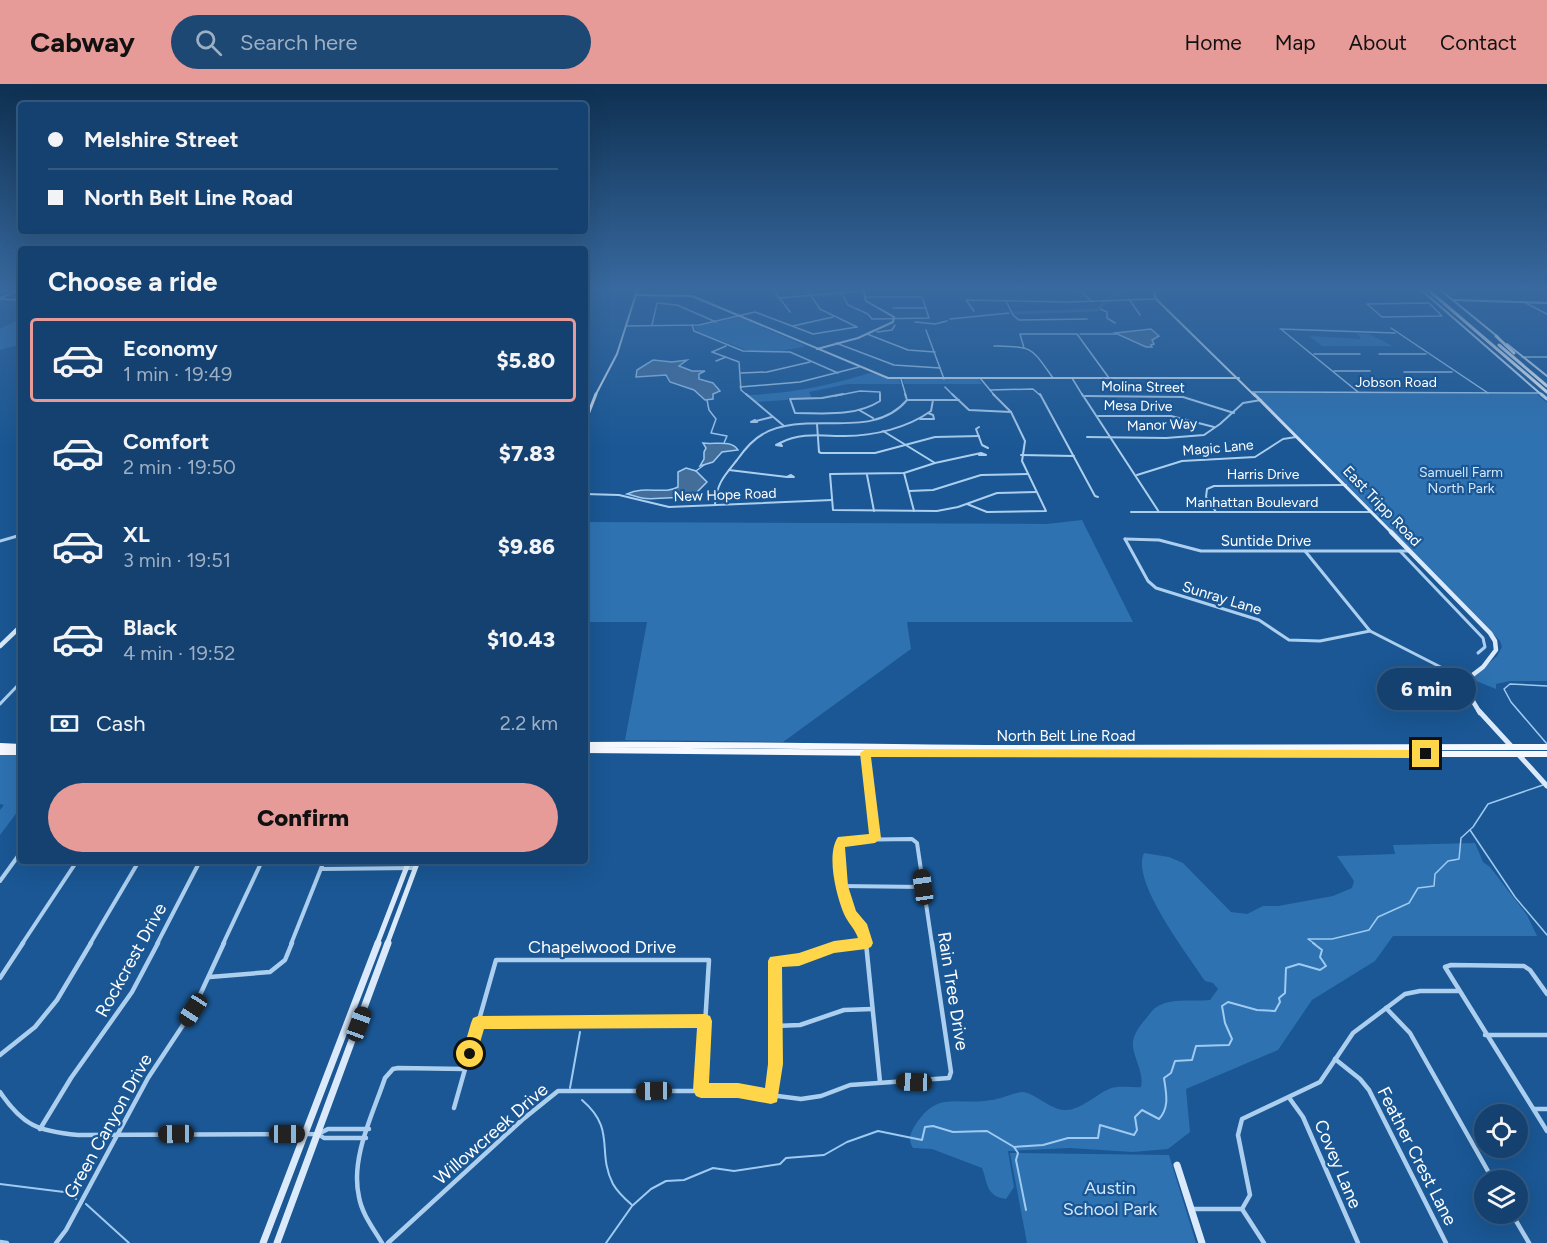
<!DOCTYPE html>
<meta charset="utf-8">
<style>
body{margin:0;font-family:Figtree,sans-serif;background:#1d4874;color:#f1f3f6;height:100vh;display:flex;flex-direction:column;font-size:22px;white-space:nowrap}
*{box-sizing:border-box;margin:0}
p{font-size:20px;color:#9dafc3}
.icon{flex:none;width:33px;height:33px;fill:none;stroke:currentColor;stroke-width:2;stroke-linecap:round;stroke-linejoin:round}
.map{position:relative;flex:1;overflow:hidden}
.details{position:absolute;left:18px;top:162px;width:570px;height:618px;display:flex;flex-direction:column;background:#14416f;border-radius:6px;box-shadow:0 6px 24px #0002,0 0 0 2px #335a82}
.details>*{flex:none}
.top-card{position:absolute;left:18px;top:18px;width:570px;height:132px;border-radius:6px;box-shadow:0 6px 24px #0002,0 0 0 2px #335a82;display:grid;align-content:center;height:132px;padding:0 30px;background:#14416f}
.buttons{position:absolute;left:1474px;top:1020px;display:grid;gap:12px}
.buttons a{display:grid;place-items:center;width:54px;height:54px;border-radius:50%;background:#14416f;box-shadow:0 6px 24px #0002,0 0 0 2px #335a82;font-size:30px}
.end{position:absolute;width:27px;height:27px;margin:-14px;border:8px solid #ffd54a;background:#111;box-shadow:0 0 0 3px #111}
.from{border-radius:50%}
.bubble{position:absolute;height:42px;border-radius:21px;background:#14416f;box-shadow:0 6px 24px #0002,0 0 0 2px #335a82;font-size:20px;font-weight:800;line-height:42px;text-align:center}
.car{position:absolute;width:18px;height:36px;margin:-18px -9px;border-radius:8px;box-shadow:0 0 4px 2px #0007;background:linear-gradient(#222 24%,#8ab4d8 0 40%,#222 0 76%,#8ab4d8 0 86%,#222 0)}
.top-card b{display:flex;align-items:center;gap:21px;height:57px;font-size:22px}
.top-card b+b{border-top:2px solid #335a82}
.top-card i{width:15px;height:15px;background:#f1f3f6}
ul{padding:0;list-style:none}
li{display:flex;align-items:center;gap:18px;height:84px;margin:0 12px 9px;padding:0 18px;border:3px solid transparent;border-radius:6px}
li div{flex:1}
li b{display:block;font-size:22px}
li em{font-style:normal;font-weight:800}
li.active{border-color:#e69b98}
li>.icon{width:54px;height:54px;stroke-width:1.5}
h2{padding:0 30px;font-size:27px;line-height:72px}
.pay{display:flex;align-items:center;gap:15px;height:66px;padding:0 30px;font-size:22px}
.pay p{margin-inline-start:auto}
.button{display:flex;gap:12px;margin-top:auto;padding:12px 30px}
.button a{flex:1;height:69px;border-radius:36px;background:#e69b98;color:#111;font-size:24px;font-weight:800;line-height:69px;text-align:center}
header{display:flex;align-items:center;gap:36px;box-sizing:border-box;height:84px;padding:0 30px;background:#e69b98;color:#111}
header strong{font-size:28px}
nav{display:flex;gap:33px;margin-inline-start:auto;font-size:21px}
.search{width:420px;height:54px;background:#1d4874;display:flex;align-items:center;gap:15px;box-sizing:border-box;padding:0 21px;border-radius:33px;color:#9dafc3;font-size:22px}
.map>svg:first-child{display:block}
</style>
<header>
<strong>Cabway</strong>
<div class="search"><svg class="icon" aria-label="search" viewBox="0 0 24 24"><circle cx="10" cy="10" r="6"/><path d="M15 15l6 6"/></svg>Search here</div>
<nav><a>Home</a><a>Map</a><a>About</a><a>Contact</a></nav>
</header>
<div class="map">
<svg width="1547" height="1159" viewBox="0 0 1547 1159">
<rect width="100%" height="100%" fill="#1a5794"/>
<g fill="#2e72b2">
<polygon points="739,233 806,262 777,268 749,267 699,248 694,243"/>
<polygon points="21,234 21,260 0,266 0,245"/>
<polygon points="1356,249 1369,250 1393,262 1322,262 1309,252 1361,255"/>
<path d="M870,289L899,295L901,300H848L809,308L812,314H789L787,316L756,318L747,311C788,310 831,301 870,289Z"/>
<polygon points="978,294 982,300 904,300 903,295"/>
<polygon points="1254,308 1537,310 1547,319 1547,597 1510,597 1496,600 1496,605 1471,595 1497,572 1502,563 1500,557"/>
<polygon points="1082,436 1133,538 907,538 911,565 783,658 625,656 647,538 585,538 585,438 1047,440"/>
<polygon points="0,671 21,671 21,723 0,751 0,726 4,721 0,720"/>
<path d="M1475,759L1483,778L1490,783L1527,831L1537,852H1393L1375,877L1312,916L1278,966L1186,1005L1190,1048L1168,1065L1133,1068L1070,1064L1008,1067L1014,1103L1006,1115C986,1112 988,1100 982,1084L932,1065L913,1064C908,1056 910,1050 914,1043C937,1005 957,1022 991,1016C1001,1015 1012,1009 1022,1008C1034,1008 1049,1025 1064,1026C1080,1027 1095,1011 1109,1005C1118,1001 1132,1004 1141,1003C1144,989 1135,977 1133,963C1132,953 1137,946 1143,938C1147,934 1151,927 1155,924C1170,913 1193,918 1210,916L1218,905L1213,899L1205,897C1189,872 1130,797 1144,769L1169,773L1183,779L1231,828L1247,830L1263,822H1278L1333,812L1352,804L1354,797L1337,772L1395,770L1393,761Z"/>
<polygon points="1010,1069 1169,1071 1196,1159 1027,1159"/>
</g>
<g fill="#446e9a" stroke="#9fcaf1" stroke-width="1.5">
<polygon points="1151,245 1159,252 1152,256 1154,260 1151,261 1152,263 1146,263 1115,249"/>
<polygon points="653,276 672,278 687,276 679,282 692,287 705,287 699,290 699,295 713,299 720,307 713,310 713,315 705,316 694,306 670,298 666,291 636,293 637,286"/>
<path d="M703,359C715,361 731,355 738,366L722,368L713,378L700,382L704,375V368L706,364Z"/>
<path d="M686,384L696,387L707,398L696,409L687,410L685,417C673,410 656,417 642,414C637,413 632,411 627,410C645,401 664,411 678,403V388Z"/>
</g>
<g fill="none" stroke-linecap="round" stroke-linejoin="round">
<g stroke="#9fcaf1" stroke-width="1.5">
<polyline points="1100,225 1107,228 1107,234 1115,239"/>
<polyline points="950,235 1009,229"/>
<polyline points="915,238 935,240 947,237"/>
<polyline points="877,248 892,246 895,241"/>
<polyline points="1080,250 1116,250"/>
<polyline points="707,316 709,326 716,335 711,349 727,352 724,359"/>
<polyline points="696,387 704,381"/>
<polyline points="1547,602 1510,600 1504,605 1511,618 1547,660"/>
<polyline points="1470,746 1515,813 1547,851"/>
<polyline points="1315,860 1308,855 1332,855 1369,846 1378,833 1409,819 1418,804 1434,802 1435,790 1448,777 1459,775 1461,754 1473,743 1488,720 1543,701"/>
</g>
<g stroke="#9fcaf1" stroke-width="2">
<polyline points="570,1004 580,948"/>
<path d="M582,1016C617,1046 596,1067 613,1100C618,1109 625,1115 632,1121"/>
<polyline points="1014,1063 1018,1069 1016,1076 1026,1126"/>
<polyline points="0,1100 64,1108 76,1115"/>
<polyline points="86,1120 129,1159"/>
<path d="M606,1159L632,1122L651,1105L666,1097L684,1096L713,1084L734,1087L780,1080L786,1074L824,1071L847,1058L878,1047L922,1056L925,1043L933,1042L953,1048L987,1047L1014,1063L1043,1061L1068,1054H1098L1100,1041L1134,1051L1137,1046L1135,1033L1142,1026L1159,1035C1170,1023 1166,1009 1164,994L1171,989L1175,977L1192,976L1196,962L1229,961L1232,955L1225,939L1222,922L1228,918L1257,926L1275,927L1280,918L1279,914L1285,909L1286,884L1299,880L1320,886L1326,882L1320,873L1322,866L1313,859"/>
</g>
<g stroke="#446e9a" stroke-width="3">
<polyline points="1108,215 1122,206 1131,204"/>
<polyline points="1015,229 1097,226 1105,218"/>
</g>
<g stroke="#accfef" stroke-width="1.5">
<polyline points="772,204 790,228"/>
<polyline points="806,204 820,225 857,243"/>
<polyline points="839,204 848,221 868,230 872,235 929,234 922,213 865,213"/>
<polyline points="1076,204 1092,217"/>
<polyline points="0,207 21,207"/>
<polyline points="0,214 15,208"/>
<polyline points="778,214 864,207"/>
<polyline points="0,215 18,216"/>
<polyline points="1129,215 1140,231"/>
<polyline points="1006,217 1013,231 1019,236 1087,235"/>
<polygon points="1429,219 1442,232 1382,233 1367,220"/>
<polyline points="1526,219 1547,230"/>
<polyline points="893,224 926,224"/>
<polyline points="974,227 966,216 1068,218 1156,215"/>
<polyline points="652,241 657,219 677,221 716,238"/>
<polyline points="692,241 694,247 743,267 790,268 838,289"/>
<polyline points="626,242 699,241 755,228 813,250 857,243"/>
<polyline points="793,242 833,233"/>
<polyline points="1391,244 1488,309"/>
<polyline points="1280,245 1395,249"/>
<polyline points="926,246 944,295"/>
<polyline points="1282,246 1358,308"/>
<polyline points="867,250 908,266 935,268"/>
<polyline points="836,259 894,281 940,284"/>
<path d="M994,262C1034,263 1030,262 1053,294"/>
<polyline points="1024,264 1020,250 1077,250 1109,294"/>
<polyline points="712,268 739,278 741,306 748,312"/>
<polyline points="712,268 726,262"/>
<polyline points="1314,270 1360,270"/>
<polyline points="1379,270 1426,270"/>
<polyline points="1522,273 1547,273"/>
<polyline points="716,277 726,273"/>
<polyline points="1334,287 1370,287"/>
<polyline points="1404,288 1452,288"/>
<polyline points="741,289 767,288 810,278"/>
<polyline points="980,294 995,312"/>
<polyline points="1072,294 1083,312"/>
<polyline points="901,295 906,312"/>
<polyline points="740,303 800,298 859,283"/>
<polyline points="945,303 954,312"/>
<polyline points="990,306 1033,305 1041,312"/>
<polyline points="1252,308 1540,309"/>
<polyline points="835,312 860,307 880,308 880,312"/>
</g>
<g stroke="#accfef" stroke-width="2">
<polyline points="746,310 784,342"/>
<path d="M843,310L822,314L790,315L795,329C823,329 855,333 880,317V310"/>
<polyline points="952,310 969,326 1011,328"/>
<polyline points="1040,310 1095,412 1098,413"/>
<polyline points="1082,310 1159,428"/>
<polyline points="1085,312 1183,313 1234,329"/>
<polyline points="907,316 959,316"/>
<polyline points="859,326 873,334"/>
<polyline points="1098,332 1171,332 1214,343"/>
<polyline points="920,335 934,335 933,331 928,329"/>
<polygon points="755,336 757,338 751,338"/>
<polyline points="756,337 772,333"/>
<polyline points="817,340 819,368 821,369 875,369 935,353 979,352"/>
<polyline points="979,343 976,345 982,361 988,364"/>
<polyline points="883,347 935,379"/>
<polyline points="1087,353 1166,354 1204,351 1220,340 1243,319 1261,316"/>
<polygon points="780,359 782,362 776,361"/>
<path d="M780,359C801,348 822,352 845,352C874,352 907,344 931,327L933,316"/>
<polyline points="979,371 986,371 981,369 935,379 904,389 830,390 833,426 937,427 958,423 997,409 1036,408"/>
<polyline points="1021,371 1074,372"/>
<polyline points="729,386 787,393"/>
<polyline points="904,389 914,427"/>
<polygon points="791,391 794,393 787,393"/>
<polyline points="867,391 874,427"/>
<polyline points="1137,391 1182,377 1255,373 1283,355 1296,353"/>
<polyline points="909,407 933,406 981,391 1028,390"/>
<polyline points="585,410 619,411 669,423 832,416"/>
<path d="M715,420C717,399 724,392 737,376C744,366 752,356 763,350C806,325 872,358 907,316L905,310"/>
<polyline points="967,420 987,428 1046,427 1022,377 1025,357 1011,328 993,310"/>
<polyline points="1131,428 1372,428"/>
<polyline points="1216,428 1206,413 1207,405 1214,402 1346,401"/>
</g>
<g stroke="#accfef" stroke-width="3">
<polyline points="1125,455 1159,456 1201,467 1409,467"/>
<polyline points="1125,455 1148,497 1156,504 1259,536 1289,556 1320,557 1370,547"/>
<polyline points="0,457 21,451"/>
<polyline points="1305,467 1370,547 1466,596"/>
<polyline points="1400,467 1483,554 1485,563 1478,569"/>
<polyline points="0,620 21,598"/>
</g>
<g stroke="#accfef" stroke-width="4">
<polyline points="16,663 21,657"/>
<polyline points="865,668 875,755"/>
<polyline points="321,785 414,784"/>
<polyline points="0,797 21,768"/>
<polyline points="841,802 923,803"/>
<polyline points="22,860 77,777"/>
<polyline points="90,860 139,777"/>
<polyline points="157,860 200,777"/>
<polyline points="223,860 262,777"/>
<polyline points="291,860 324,777"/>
<polyline points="856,860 866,859"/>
<path d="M866,860C863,849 856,841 851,830C842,811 832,776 842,756L912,755L917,759L932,860"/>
</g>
<g stroke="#accfef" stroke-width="4.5">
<polyline points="866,859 880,998"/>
<polyline points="210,893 270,888 285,876 292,859"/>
<polyline points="0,894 23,859"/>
<polyline points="1547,910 1530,886 1524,882 1451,881 1445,883 1547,1047"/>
<polyline points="1386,924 1410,949 1493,1096"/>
<polyline points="478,939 705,937"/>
<polyline points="775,942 800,941 844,926 872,925"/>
<polyline points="1485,951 1547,951"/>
<polyline points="0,971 35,943 57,916 91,859"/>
<polyline points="1335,975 1360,995 1369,1006 1446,1159"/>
<path d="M0,1008C23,1042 38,1047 78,1051L318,1050L328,1045H369"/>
<polyline points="771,1012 775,979 775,877 866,859"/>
<polyline points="1290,1015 1303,1033 1358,1159"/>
<polyline points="454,1024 496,876 709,876 701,1006"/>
<polyline points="1534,1025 1547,1025"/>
<polyline points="40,1045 71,994 132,908 158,859"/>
<polyline points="318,1050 324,1054 366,1054"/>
<polyline points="1193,1125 1242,1125 1250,1111 1238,1051 1242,1035 1320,998 1353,949 1405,910 1420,907 1458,907"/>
<polyline points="1242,1125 1264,1159"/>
<polyline points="1512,1130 1529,1159"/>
<polyline points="0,1158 7,1159"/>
<polyline points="56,1159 66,1146 148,994 193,926 224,859"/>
<path d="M382,1159C373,1144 362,1130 359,1113C350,1074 373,1030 385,994L393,985L398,984L465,985"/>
<polyline points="388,1159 522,1036 558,1007 738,1007 801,1015 821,1012 850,1001 949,994 951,988 932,859"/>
</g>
<g stroke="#daeafb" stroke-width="2">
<polyline points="1160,204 1154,209 1156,215 1255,312"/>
<polyline points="1419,204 1543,312"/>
<polyline points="1438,204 1498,253"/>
<polyline points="635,211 692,212 888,294 1239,294"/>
<polyline points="1454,216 1547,219"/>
<polyline points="1507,260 1547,292"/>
<polyline points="817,265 858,254 893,238 894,233 866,217 863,204"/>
<polyline points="595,312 617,270 638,204"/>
</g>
<g stroke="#daeafb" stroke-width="3">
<polyline points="1254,310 1393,450"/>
<polyline points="1541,310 1547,315"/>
<polyline points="585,338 596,310"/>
</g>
<g stroke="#daeafb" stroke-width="4.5">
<polyline points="1391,448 1490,549 1495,557 1496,566 1483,583 1466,596 1471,614 1480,629"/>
<polyline points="0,562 21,542"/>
</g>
<g stroke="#daeafb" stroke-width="5">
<polyline points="1479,627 1512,663"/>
<polyline points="1518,670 1547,702"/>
<polyline points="377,860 409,777"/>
<polyline points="387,860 418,777"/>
</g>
<g stroke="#daeafb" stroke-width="7">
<polyline points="1177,1081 1202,1159"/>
<polyline points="263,1159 378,859"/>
<polyline points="277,1159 388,859"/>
</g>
<g stroke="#f5f9ff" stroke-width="6">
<path d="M585,661C719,660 852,663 986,664C1173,664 1360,663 1547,663"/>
<polyline points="0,662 21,663"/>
<polyline points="585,666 990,670 1547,670"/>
<polyline points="0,668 21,668"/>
</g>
<g stroke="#fff" stroke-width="3">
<polyline points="1426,204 1547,308"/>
<polyline points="1496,252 1514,269"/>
<polyline points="1499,261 1547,302"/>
</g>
</g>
<linearGradient id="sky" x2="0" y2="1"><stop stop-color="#0e3051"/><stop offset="0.56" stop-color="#38699f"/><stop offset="1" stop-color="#38699f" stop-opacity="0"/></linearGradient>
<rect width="1547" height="366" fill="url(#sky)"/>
<path fill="#ffd54a" d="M866,665L1426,666L1432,670L1426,674L871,673L881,754L875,759L845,763L848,802L856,827L867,840L873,859L871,863L866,865L834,869L799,882L782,883L783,980L777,1018L771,1020L738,1014H701L696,1012L693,1006L697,944L484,945L475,975L470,977L464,975L462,970L471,939L473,934L478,932L705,930L710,932L712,937L709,999H738L765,1004L768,980V877L770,873L799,869L834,857L858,854C855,845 848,839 844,830C836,811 826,770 838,753L869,750L860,669Z"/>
<g text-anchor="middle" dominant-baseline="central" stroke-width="4.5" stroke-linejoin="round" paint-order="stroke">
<g font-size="14" fill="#fff" stroke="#1a5794">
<text x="1396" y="298">Jobson Road</text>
<text transform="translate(1143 303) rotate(1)">Molina Street</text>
<text transform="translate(1138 322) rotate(1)">Mesa Drive</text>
<text transform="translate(1162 341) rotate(-2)">Manor Way</text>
<text transform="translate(1218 364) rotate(-5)">Magic Lane</text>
<text x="1263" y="390">Harris Drive</text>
<text transform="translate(725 411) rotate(-2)">New Hope Road</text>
<text x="1252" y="418">Manhattan Boulevard</text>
</g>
<g font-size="14" fill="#d3e7fb" stroke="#1a5794">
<text x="1461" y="388">Samuell Farm<tspan x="1461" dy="16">North Park</tspan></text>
</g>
<g font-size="15" fill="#fff" stroke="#1a5794">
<text transform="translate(1382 422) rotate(46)">East Tripp Road</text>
<text x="1266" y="457">Suntide Drive</text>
<text transform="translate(1222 514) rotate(17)">Sunray Lane</text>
<text x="1066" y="652">North Belt Line Road</text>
</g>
<g font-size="18" fill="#fff" stroke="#1a5794">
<text x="602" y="863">Chapelwood Drive</text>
<text transform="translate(131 876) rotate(-61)">Rockcrest Drive</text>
<text transform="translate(953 907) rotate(81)">Rain Tree Drive</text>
<text transform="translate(108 1042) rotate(-61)">Green Canyon Drive</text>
<text transform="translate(491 1050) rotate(-41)">Willowcreek Drive</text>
<text transform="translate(1417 1072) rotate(63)">Feather Crest Lane</text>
<text transform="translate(1338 1080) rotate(67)">Covey Lane</text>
</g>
<g font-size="18" fill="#d3e7fb" stroke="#1a5794">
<text x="1110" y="1104">Austin<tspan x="1110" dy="21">School Park</tspan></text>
</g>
</g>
</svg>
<div class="buttons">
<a><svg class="icon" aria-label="locate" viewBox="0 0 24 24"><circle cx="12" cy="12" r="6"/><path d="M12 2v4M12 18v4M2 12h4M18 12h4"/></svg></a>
<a><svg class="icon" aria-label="layers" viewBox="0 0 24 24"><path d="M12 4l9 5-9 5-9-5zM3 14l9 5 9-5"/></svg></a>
</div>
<i class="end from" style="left:470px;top:970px"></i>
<i class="end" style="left:1426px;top:670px"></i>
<div class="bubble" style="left:1377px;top:584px;width:99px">6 min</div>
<i class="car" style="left:923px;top:803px;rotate:352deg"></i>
<i class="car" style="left:193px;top:926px;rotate:213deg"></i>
<i class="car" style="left:359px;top:940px;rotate:20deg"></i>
<i class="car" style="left:914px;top:998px;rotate:272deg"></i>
<i class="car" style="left:654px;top:1007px;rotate:269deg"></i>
<i class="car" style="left:176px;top:1050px;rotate:269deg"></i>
<i class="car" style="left:287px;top:1050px;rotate:90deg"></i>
<div class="top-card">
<b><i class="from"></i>Melshire Street</b>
<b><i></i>North Belt Line Road</b>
</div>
<section class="details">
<h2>Choose a ride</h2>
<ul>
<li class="active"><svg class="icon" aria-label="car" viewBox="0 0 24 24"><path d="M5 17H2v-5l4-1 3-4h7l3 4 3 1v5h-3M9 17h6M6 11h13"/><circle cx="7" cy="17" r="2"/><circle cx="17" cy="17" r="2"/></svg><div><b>Economy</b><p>1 min · 19:49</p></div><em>$5.80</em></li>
<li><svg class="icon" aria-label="car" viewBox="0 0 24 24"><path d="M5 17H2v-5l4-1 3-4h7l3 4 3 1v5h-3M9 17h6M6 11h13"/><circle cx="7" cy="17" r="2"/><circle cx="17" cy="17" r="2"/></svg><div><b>Comfort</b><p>2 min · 19:50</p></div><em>$7.83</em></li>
<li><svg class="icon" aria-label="car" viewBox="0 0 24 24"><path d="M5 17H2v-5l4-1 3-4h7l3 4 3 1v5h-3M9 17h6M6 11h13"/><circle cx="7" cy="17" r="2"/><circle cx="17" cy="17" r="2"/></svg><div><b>XL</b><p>3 min · 19:51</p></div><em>$9.86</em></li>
<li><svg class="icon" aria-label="car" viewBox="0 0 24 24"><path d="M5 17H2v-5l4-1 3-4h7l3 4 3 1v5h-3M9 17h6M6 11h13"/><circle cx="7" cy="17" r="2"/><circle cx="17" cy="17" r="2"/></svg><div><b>Black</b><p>4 min · 19:52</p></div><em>$10.43</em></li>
</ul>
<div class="pay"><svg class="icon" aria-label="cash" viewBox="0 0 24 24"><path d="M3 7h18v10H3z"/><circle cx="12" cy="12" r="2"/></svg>Cash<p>2.2 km</p></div>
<div class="button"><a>Confirm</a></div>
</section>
</div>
